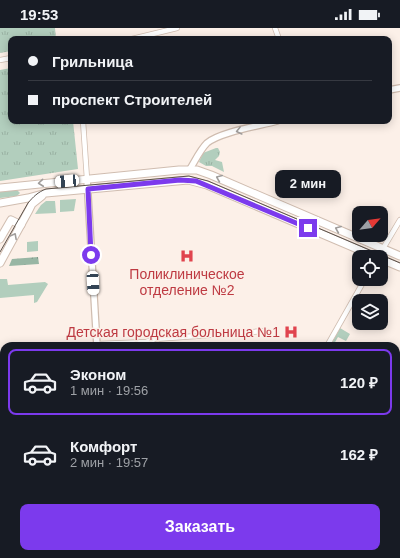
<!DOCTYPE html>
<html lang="ru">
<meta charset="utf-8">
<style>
body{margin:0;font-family:Helvetica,sans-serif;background:#20242c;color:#f1f3f6;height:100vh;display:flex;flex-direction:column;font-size:15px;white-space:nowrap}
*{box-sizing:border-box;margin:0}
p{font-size:13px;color:#9ea1a6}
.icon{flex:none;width:22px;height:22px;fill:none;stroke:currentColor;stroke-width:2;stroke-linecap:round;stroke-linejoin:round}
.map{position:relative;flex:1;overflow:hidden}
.side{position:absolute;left:0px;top:314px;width:400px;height:216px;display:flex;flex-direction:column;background:#171b24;border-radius:12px 12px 0 0;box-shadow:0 2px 10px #0003}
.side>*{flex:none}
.guide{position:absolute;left:8px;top:8px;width:384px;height:88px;border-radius:8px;box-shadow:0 2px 10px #0003;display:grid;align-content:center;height:88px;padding:0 20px;background:#171b24}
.needle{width:26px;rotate:62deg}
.fabs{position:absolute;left:352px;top:178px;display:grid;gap:8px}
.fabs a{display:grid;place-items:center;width:36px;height:36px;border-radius:8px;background:#171b24;box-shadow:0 2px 10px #0003;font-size:20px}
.end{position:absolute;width:18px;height:18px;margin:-9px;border:5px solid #7c3aed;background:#fff;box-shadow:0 0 0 2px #fff}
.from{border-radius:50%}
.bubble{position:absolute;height:28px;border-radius:8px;background:#171b24;box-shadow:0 2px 10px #0003;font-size:13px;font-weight:800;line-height:28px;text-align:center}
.car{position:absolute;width:12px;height:24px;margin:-12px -6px;border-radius:5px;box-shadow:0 0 3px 1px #0007;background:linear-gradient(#fff 24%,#345 0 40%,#fff 0 76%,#345 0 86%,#fff 0)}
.guide b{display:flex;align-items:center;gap:14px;height:38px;font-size:15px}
.guide b+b{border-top:1px solid #363941}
.guide i{width:10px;height:10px;background:#f1f3f6}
ul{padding:7px 0 0;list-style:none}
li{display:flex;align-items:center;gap:12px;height:66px;margin:0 8px 6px;padding:0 12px;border:2px solid transparent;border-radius:8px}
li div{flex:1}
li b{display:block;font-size:15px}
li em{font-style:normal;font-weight:800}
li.active{border-color:#7c3aed}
li>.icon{width:36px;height:36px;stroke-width:1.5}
.button{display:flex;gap:8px;margin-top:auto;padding:8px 20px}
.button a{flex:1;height:46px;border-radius:8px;background:#7c3aed;color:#fff;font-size:16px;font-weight:800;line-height:46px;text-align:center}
.status{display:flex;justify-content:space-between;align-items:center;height:28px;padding:0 20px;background:#171b24;direction:ltr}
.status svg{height:11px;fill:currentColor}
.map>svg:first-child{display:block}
</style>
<div class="status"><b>19:53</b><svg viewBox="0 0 49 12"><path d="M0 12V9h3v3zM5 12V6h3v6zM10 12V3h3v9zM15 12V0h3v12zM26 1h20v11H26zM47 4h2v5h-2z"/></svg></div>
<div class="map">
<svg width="400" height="530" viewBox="0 0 400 530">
<defs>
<pattern id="forest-crowns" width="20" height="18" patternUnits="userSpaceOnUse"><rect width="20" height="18" fill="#98b6a4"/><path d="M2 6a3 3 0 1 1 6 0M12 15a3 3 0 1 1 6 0" fill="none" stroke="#7c9485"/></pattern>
<pattern id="park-tufts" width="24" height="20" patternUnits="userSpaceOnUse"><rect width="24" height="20" fill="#b2cebd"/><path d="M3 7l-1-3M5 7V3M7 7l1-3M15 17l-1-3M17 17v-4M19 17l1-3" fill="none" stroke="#99b1a2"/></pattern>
</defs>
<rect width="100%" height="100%" fill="#fcf0e8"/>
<g fill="#b2cebd">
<polygon points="17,162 20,165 17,168 0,170 0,164"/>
<polygon points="76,171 74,183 60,184 60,172"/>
<polygon points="46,173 55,173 56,185 35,186 41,177"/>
<polygon points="38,213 38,223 27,224 27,214"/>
<polygon points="0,251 7,251 8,257 45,254 48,256 37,274 34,275 34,267 0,270"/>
<polygon points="340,300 350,306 346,313 338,309 334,316 332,315"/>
</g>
<polygon fill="url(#forest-crowns)" points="38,229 39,236 9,238 12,231"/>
<g fill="url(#park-tufts)">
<polygon points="0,0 55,0 56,11 11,11 11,23 0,25"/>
<polygon points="11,40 11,93 73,93 78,141 0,153 0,42"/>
<polygon points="216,120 218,120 220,124 219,128 215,132 222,134 224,144 212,138 206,138 199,134 203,125"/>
</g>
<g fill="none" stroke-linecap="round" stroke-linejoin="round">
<defs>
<g id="minor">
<polyline points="275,0 279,11"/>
<polyline points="132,11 177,0"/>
<polyline points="0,32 11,30"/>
<polyline points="83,93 87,151"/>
<polyline points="378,229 400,192"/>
<polyline points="97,316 146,314 155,311 265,303"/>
<polyline points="327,318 365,251"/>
<polyline points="396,422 400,424"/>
<polyline points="300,526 307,530"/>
<polyline points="206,530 208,526"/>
</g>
<g id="tertiary">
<polyline points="389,62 400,60"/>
<path d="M190,141C195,133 200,122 207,115C220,104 259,98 277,93"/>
<polyline points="87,151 97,318"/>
<polyline points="0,526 7,530"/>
<polyline points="110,526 110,530"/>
</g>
<g id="primary">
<polyline points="0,160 179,142 197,142 211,147 400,228"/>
<polyline points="0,175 28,170 46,165 188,152 207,157 376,229"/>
<polyline points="0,211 11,192 21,197"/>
<polyline points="381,231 400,239"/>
<polyline points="0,235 29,182 32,176 42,168"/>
<polyline points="396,459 400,452"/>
<polyline points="396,491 400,483"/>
<polyline points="356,530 358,526"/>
<polyline points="374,530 376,526"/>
</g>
</defs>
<use href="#minor" stroke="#d0bdb0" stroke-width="6"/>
<use href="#tertiary" stroke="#d0bdb0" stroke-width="8"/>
<use href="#primary" stroke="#d0bdb0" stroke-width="9"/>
<use href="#minor" stroke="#fff" stroke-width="4.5"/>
<use href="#tertiary" stroke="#fff" stroke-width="5.5"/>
<use href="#primary" stroke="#fff" stroke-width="7"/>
<path stroke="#5b524c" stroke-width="1" d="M0,224L28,175C33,169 38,164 46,161L189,148L208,153L400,235"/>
</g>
<defs><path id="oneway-chevron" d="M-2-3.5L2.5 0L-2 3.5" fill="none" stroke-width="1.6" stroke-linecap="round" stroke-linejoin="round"/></defs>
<g stroke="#a09d9b">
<use href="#oneway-chevron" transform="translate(239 103) rotate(166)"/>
<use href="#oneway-chevron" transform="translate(219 150) rotate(-157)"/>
<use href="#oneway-chevron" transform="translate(41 155) rotate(174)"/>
<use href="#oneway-chevron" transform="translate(338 201) rotate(-157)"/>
<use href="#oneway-chevron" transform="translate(14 208) rotate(-62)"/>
</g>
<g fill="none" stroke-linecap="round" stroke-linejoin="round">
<polyline stroke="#7c3aed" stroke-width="5" points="91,227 88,161 180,152 196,153 308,200"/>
</g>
<defs>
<symbol id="hospital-bare" viewBox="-9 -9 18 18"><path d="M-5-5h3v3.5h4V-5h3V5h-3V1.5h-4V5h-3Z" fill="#e0444e" stroke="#fcf0e8" stroke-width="2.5" paint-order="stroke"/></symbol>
</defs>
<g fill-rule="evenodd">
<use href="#hospital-bare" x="177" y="218" width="20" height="20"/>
<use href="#hospital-bare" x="281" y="294" width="20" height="20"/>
</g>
<g text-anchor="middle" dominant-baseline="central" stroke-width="3" stroke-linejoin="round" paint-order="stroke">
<g font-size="14" fill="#be3a42" stroke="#fcf0e8">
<text x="187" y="246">Поликлиническое<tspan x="187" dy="16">отделение №2</tspan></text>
<text x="280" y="304" text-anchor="end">Детская городская больница №1</text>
</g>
</g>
</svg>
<div class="fabs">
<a><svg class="needle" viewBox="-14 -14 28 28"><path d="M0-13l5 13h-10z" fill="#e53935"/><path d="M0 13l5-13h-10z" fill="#9ea1a6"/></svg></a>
<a><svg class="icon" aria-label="locate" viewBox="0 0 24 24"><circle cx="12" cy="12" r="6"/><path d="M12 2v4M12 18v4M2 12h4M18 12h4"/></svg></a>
<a><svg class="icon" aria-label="layers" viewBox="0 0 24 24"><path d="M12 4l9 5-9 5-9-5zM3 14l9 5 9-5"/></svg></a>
</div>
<i class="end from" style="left:91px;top:227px"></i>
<i class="end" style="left:308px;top:200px"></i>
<div class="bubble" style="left:275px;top:142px;width:66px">2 мин</div>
<i class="car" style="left:67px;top:153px;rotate:265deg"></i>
<i class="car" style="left:93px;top:255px;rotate:177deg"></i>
<div class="guide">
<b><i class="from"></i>Грильница</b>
<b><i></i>проспект Строителей</b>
</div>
<section class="side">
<ul>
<li class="active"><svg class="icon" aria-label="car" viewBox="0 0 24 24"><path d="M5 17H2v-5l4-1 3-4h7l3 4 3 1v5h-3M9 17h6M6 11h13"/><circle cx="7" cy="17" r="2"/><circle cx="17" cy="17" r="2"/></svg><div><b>Эконом</b><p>1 мин · 19:56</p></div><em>120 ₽</em></li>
<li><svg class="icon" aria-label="car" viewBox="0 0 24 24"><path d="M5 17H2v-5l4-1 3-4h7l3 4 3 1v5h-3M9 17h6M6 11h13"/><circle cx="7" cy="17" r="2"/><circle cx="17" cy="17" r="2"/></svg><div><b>Комфорт</b><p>2 мин · 19:57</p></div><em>162 ₽</em></li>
</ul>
<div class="button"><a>Заказать</a></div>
</section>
</div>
